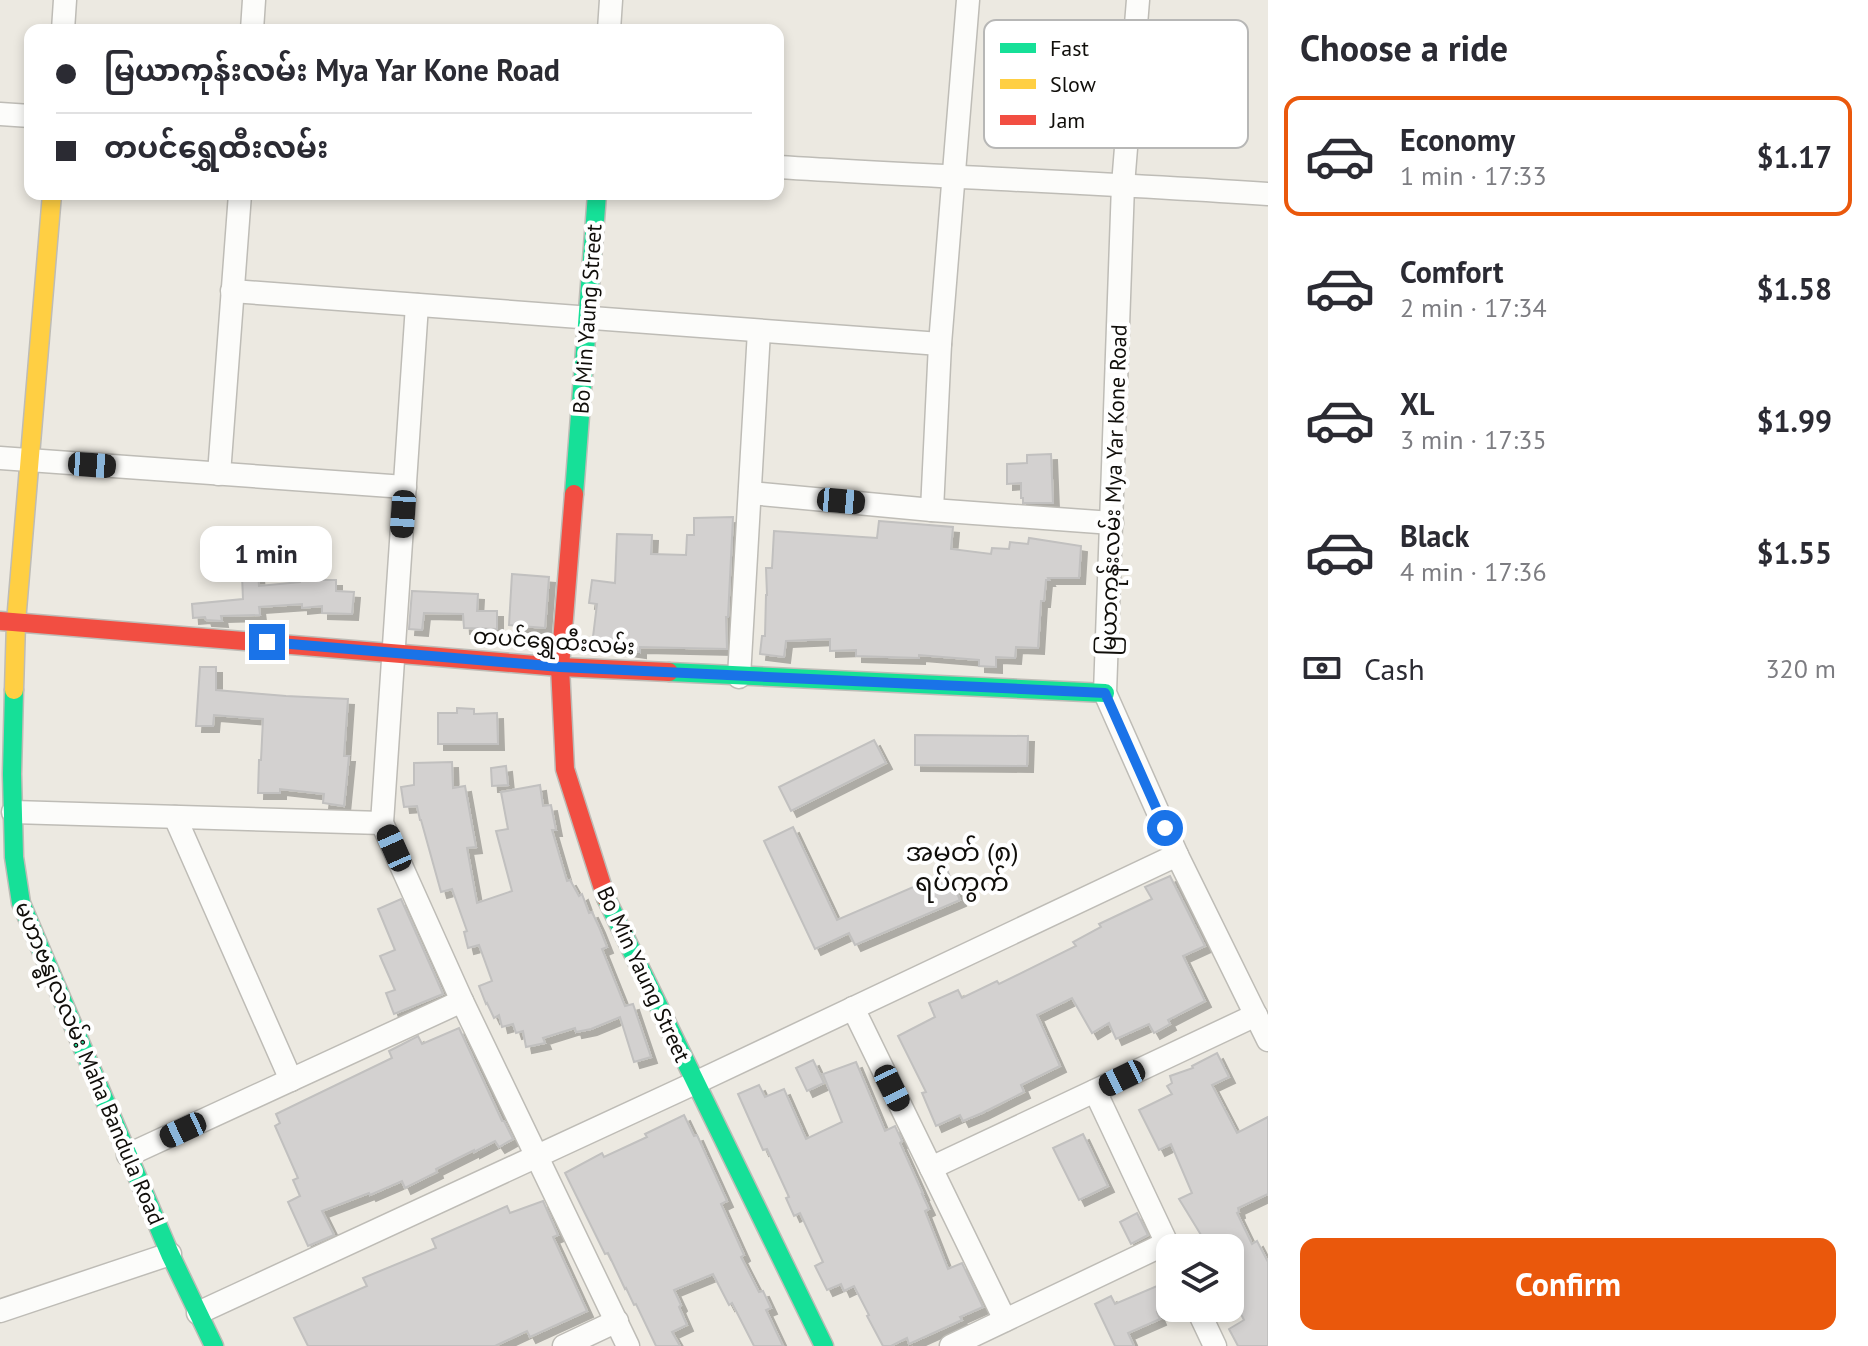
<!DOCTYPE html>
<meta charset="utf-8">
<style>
body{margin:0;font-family:"PT Sans","Noto Sans Myanmar",sans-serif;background:#f2f2f3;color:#2b2b33;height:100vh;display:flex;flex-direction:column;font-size:30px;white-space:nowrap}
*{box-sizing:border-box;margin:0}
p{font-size:26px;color:#7c7c81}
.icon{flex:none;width:44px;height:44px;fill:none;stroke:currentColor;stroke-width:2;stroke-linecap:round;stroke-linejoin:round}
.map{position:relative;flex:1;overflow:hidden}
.drawer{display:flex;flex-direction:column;background:#fff;width:600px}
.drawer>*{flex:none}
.top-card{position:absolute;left:24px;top:24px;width:760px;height:176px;border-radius:16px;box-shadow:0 4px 12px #0003;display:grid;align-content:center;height:176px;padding:0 32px;background:#fff}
.tools{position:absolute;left:1156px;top:1234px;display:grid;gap:16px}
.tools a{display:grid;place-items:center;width:88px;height:88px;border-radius:16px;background:#fff;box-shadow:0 4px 12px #0003;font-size:40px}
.end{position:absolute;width:36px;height:36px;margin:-18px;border:10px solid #1a73e8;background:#fff;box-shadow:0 0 0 4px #fff}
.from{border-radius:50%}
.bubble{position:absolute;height:56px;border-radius:16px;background:#fff;box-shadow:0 4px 12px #0003;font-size:26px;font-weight:800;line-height:56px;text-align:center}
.car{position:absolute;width:24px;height:48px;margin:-24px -12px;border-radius:10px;box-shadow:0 0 6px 2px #0007;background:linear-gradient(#222 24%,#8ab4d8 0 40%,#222 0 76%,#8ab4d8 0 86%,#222 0)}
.top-card b{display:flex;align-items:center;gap:28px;height:76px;font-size:30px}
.top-card b+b{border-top:2px solid #e1e1e2}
.top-card i{width:20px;height:20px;background:#2b2b33}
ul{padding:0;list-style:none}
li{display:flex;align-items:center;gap:24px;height:120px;margin:0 16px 12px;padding:0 16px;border:4px solid transparent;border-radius:16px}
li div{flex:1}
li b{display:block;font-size:30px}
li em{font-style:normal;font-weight:800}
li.on{border-color:#ea580c}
li>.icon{width:72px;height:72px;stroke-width:1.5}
h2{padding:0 32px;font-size:36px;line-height:96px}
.pay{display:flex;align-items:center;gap:20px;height:88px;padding:0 32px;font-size:30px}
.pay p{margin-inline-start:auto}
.cta{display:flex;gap:16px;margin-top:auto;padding:16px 32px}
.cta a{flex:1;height:92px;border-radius:16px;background:#ea580c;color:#fff;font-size:32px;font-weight:800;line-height:92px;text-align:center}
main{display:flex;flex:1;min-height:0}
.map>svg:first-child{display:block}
</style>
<main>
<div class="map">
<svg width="1268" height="1346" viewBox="0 0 1268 1346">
<defs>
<filter id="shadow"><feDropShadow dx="6" dy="6" stdDeviation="0" flood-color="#0004"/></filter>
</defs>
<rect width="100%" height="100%" fill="#ece9e1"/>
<g fill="#d3d1d0" stroke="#c1c0bf" stroke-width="2" filter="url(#shadow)">
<polygon points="1051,454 1053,503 1023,503 1023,498 1021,498 1021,483 1007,484 1007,464 1027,463 1027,455"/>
<polygon points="733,517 728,617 726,617 727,649 640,647 640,652 592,645 597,604 589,603 592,580 615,583 617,534 652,535 651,554 686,555 687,535 694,535 694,518"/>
<polygon points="879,521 953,527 951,549 991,554 992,548 1009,549 1010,542 1028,544 1029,538 1081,546 1079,578 1048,578 1049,580 1046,580 1044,601 1041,601 1038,648 1016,647 1015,658 996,657 996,667 979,666 979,660 919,655 919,658 856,656 856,650 830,651 830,639 786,641 784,657 760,654 762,636 765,636 766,595 767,595 766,568 772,568 774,531 877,538"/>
<polygon points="258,574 259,586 300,582 300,580 336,580 336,591 354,592 352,614 322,613 322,606 302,608 302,604 259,607 260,615 221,616 222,621 206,620 205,617 193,618 192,604 243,599 242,575"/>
<polygon points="512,574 549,577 545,628 509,625"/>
<polygon points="412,591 478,594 477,611 497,611 497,629 464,628 463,614 424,613 422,630 409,629"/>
<polygon points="200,667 216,667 216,690 286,696 348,699 344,756 349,756 344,806 323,803 324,794 280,789 280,793 258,793 259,760 261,760 263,719 214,715 213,726 196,726"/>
<polygon points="457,708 474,709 474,714 497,713 498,744 438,744 438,713 457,713"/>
<polygon points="915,735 1028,736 1027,766 915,765"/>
<polygon points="874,740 886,763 791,811 779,787"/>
<polygon points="452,762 453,788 465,786 476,847 467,848 477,903 512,891 496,831 508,829 501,792 540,785 543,806 551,805 556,830 552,830 567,881 570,880 579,896 582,894 589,913 592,912 599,927 607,947 602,949 625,1006 633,1004 651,1057 634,1062 620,1017 591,1029 576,1032 575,1028 543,1038 545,1043 526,1047 523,1031 516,1033 513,1024 502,1027 499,1015 494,1018 487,1003 486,1004 479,986 492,981 479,945 468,948 464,932 467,931 452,889 441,892 421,820 420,820 417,806 404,807 401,787 414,785 414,763"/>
<polygon points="506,766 508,785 492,786 491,768"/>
<polygon points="793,827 837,920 948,872 960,900 855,945 849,933 815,949 764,841"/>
<polygon points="1170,876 1205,946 1183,956 1205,1001 1168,1020 1170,1024 1154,1033 1149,1024 1116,1039 1109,1023 1092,1033 1072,998 1037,1015 1060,1066 1021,1085 1024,1092 982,1113 963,1121 960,1115 936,1126 922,1093 926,1092 898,1036 935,1017 929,1003 958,990 962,998 997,981 999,984 1076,946 1073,942 1101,927 1099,924 1152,899 1145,887"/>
<polygon points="401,899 443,994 394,1014 386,993 395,990 380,956 395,950 378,909"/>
<polygon points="459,1028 502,1121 504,1121 513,1139 499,1147 495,1141 474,1152 474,1150 436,1169 437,1172 405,1188 402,1181 370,1195 369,1193 322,1211 334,1235 308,1246 288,1202 300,1196 293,1180 298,1178 275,1126 280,1123 276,1114 392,1058 389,1051 401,1045 418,1036 422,1044"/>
<polygon points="1217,1053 1229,1077 1212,1085 1237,1133 1268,1117 1268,1194 1238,1208 1239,1212 1237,1213 1252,1244 1257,1241 1268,1262 1268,1346 1238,1346 1229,1329 1244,1320 1230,1293 1230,1248 1209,1248 1179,1199 1192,1193 1171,1144 1159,1150 1139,1110 1172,1094 1167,1086 1172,1083 1170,1076 1193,1068 1192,1066"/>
<polygon points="813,1060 824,1083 807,1091 796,1068"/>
<polygon points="856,1062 885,1131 895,1126 902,1141 900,1143 923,1194 922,1194 929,1209 925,1211 948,1269 962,1263 983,1307 960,1317 962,1320 909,1344 907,1338 891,1346 883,1346 867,1316 869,1315 854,1286 844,1291 841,1284 827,1290 815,1266 823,1262 800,1213 794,1216 786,1198 789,1197 767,1149 763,1150 738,1094 759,1085 765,1097 784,1089 806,1139 842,1122 823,1074"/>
<polygon points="684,1115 694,1136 697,1135 727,1201 721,1204 744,1255 741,1257 759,1292 763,1291 771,1308 766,1310 783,1346 754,1346 732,1303 729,1305 713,1274 674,1290 681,1305 679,1307 687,1325 672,1332 680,1346 656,1346 636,1304 634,1305 626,1288 625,1289 608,1253 605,1254 565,1173 602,1153 604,1157 647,1137 645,1134"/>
<polygon points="1083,1134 1108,1186 1079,1200 1053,1148"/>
<polygon points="543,1201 558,1235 553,1237 587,1311 530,1337 527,1331 495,1346 308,1346 294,1318 367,1286 363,1278 436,1248 432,1239 507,1206 510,1213"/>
<polygon points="1137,1213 1148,1235 1131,1244 1120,1222"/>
<polygon points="1164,1283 1170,1296 1170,1306 1157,1312 1160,1319 1128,1333 1134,1346 1115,1346 1095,1304 1111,1296 1115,1304"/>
</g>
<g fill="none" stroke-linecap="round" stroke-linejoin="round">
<defs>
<g id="street">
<polyline points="1138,0 1123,185 1105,693 1177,855 1268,1040"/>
<polyline points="63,30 65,0"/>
<polyline points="252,30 254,0"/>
<polyline points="609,30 611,0"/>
<polyline points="0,114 30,116"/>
<path d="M778,167C941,177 1105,183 1268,194"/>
<polyline points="232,291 940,344"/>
<polyline points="417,305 382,823 462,1001 628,1346"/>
<polyline points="0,458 405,487"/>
<polyline points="219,474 240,194"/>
<polyline points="750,493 932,510 1112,523"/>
<polyline points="932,510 940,344 968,0"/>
<polyline points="739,677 759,331"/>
<polyline points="13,812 382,823"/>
<polyline points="175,817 291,1080"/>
<polyline points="853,1008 1005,1320"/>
<polyline points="1095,1091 1170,1250"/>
<polyline points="128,1155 462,1001"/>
<polyline points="931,1168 1256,1015"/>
<polyline points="1197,1308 1215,1346"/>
<polyline points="0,1311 170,1254"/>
<polyline points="198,1313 695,1083 1177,855"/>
<polyline points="564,1346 617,1321"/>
<polyline points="951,1346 1167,1243"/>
</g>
<g id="fast">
<polyline points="574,494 597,194"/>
<polyline points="669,672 1105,693"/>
<polyline points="14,690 12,774 14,857 21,903 170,1254 214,1346"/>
<polyline points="606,898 824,1346"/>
</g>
<polyline id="slow" points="14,690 16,622 52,194"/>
<g id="jam">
<polyline points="574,494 560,667 565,769 606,898"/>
<polyline points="0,621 560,667 669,672"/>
</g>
</defs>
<use href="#street" stroke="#bebcb6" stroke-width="25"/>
<use href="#fast" stroke="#bebcb6" stroke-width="21"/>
<use href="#slow" stroke="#bebcb6" stroke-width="21"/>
<use href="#jam" stroke="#bebcb6" stroke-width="21"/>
<use href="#street" stroke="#fcfcfa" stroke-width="22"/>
<use href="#fast" stroke="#16e098" stroke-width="18"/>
<use href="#slow" stroke="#ffcf43" stroke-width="18"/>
<use href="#jam" stroke="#f24e42" stroke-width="18"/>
</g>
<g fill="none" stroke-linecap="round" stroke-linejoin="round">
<polyline stroke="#1a73e8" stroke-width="10" points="267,642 560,667 1105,693 1165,828"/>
</g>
<g text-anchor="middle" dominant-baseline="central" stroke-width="8" stroke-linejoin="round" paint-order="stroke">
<g font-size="22" fill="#100e0a" stroke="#fff">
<text transform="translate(587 319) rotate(-86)">Bo Min Yaung Street</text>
<text transform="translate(1113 490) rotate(-88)">မြယာကုန်းလမ်း Mya Yar Kone Road</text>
<text transform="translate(554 641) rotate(4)">တပင်ရွှေထီးလမ်း</text>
<text transform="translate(644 974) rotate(65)">Bo Min Yaung Street</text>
<text transform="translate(90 1063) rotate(67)">မဟာဗန္ဓုလလမ်း Maha Bandula Road</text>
</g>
<g font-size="26" fill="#100e0a" stroke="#fff">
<text x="962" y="851">အမှတ် (၈)<tspan x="962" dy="30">ရပ်ကွက်</tspan></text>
</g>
</g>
<rect x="984" y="20" width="264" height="128" rx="12" fill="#fff" stroke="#b7b7b6" stroke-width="2"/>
<rect x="1000" y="43" width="36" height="10" fill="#16e098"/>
<rect x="1000" y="79" width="36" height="10" fill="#ffcf43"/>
<rect x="1000" y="115" width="36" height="10" fill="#f24e42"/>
<g font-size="22" fill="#100e0a">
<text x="1050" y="56">Fast</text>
<text x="1050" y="92">Slow</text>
<text x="1050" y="128">Jam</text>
</g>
</svg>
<div class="tools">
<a><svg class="icon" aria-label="layers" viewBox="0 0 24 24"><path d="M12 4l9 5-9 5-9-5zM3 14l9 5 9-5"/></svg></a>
</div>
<i class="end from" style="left:1165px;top:828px"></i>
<i class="end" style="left:267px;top:642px"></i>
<div class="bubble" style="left:200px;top:526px;width:132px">1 min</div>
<i class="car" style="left:92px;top:465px;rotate:94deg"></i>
<i class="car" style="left:841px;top:501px;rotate:95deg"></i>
<i class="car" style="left:403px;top:514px;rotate:184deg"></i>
<i class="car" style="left:394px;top:848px;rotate:336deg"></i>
<i class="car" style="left:1122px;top:1078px;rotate:244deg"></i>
<i class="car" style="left:892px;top:1088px;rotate:154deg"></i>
<i class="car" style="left:183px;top:1130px;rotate:245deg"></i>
<div class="top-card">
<b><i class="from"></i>မြယာကုန်းလမ်း Mya Yar Kone Road</b>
<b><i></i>တပင်ရွှေထီးလမ်း</b>
</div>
</div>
<section class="drawer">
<h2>Choose a ride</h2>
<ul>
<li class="on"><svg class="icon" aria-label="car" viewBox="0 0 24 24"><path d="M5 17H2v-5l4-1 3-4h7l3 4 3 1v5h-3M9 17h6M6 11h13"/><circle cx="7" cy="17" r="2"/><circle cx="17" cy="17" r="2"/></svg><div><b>Economy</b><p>1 min · 17:33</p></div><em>$1.17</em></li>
<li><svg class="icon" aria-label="car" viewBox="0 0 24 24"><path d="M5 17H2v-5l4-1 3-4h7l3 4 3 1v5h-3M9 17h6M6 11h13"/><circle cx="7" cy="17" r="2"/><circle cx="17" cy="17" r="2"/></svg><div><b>Comfort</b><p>2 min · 17:34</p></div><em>$1.58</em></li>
<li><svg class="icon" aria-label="car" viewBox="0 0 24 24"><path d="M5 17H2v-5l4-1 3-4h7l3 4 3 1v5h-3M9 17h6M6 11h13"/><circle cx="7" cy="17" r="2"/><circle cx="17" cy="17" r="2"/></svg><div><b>XL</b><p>3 min · 17:35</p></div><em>$1.99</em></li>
<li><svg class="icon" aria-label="car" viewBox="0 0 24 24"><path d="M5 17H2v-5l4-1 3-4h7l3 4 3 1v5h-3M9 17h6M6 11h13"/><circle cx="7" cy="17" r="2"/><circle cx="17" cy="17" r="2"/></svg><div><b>Black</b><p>4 min · 17:36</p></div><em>$1.55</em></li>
</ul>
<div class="pay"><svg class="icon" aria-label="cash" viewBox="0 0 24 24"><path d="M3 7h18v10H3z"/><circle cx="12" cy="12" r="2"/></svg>Cash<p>320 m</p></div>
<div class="cta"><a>Confirm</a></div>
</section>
</main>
